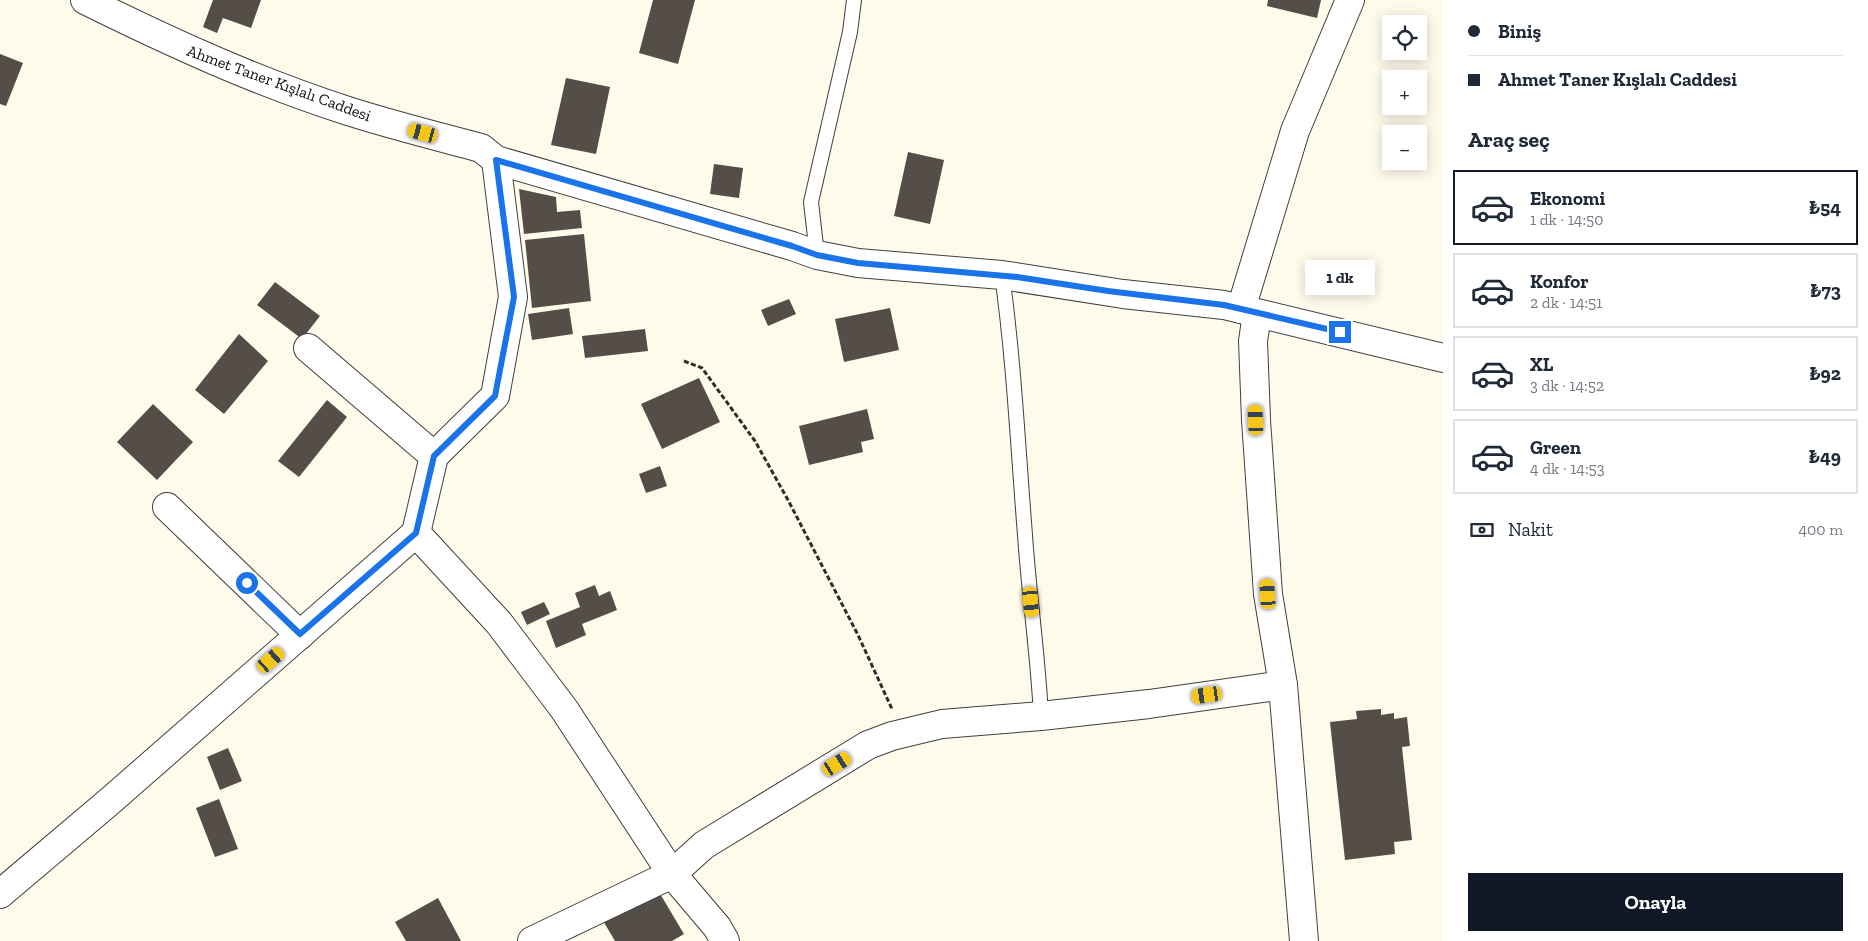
<!DOCTYPE html>
<html lang="tr">
<meta charset="utf-8">
<style>
body{margin:0;font-family:"Zilla Slab",serif;background:#f6f6f7;color:#1f2937;height:100vh;display:flex;flex-direction:column;font-size:19px;white-space:nowrap}
*{box-sizing:border-box;margin:0}
p{font-size:16px;color:#747a83}
.icon{flex:none;width:28px;height:28px;fill:none;stroke:currentColor;stroke-width:2;stroke-linecap:round;stroke-linejoin:round}
.map{position:relative;flex:1;overflow:hidden}
.drawer{display:flex;flex-direction:column;background:#fff;width:425px}
.drawer>*{flex:none}
.top-card{display:grid;align-content:center;height:110px;padding:0 25px;background:#fff}
.fabs{position:absolute;left:1382px;top:15px;display:grid;gap:10px}
.fabs a{display:grid;place-items:center;width:45px;height:45px;border-radius:0px;background:#fff;box-shadow:0 2px 12px #0003;font-size:25px}
.end{position:absolute;width:22px;height:22px;margin:-11px;border:6px solid #1a73e8;background:#fff;box-shadow:0 0 0 2px #fff}
.from{border-radius:50%}
.bubble{position:absolute;height:35px;border-radius:0px;background:#fff;box-shadow:0 2px 12px #0003;font-size:16px;font-weight:700;line-height:35px;text-align:center}
.car{position:absolute;width:15px;height:30px;margin:-15px -8px;border-radius:6px;box-shadow:0 0 4px 1px #0007;background:linear-gradient(#f5c518 24%,#345 0 40%,#f5c518 0 76%,#345 0 86%,#f5c518 0)}
.top-card b{display:flex;align-items:center;gap:18px;height:48px;font-size:19px}
.top-card b+b{border-top:1px solid #e0e1e3}
.top-card i{width:12px;height:12px;background:#1f2937}
ul{padding:0;list-style:none}
li{display:flex;align-items:center;gap:15px;height:75px;margin:0 10px 8px;padding:0 15px;border:2px solid #e0e1e3;border-radius:0px}
li div{flex:1}
li b{display:block;font-size:19px}
li em{font-style:normal;font-weight:700}
li.active{border-color:#111827}
li>.icon{width:45px;height:45px;stroke-width:1.5}
h2{padding:0 25px;font-size:22px;line-height:60px}
.pay{display:flex;align-items:center;gap:12px;height:55px;padding:0 25px;font-size:19px}
.pay p{margin-inline-start:auto}
.button{display:flex;gap:10px;margin-top:auto;padding:10px 25px}
.button a{flex:1;height:58px;border-radius:0px;background:#111827;color:#fff;font-size:20px;font-weight:700;line-height:58px;text-align:center}
main{display:flex;flex:1;min-height:0}
.map>svg:first-child{display:block}
</style>
<main>
<div class="map">
<svg width="1443" height="941" viewBox="0 0 1443 941">
<rect width="100%" height="100%" fill="#fffbeb"/>
<g fill="#554d48">
<polygon points="213,0 261,0 251,28 223,18 217,33 203,27"/>
<polygon points="653,0 695,0 678,64 639,53"/>
<polygon points="1268,0 1321,0 1317,18 1267,6"/>
<polygon points="0,54 23,63 6,106 0,104"/>
<polygon points="566,78 610,87 596,154 551,145"/>
<polygon points="908,152 944,160 930,224 894,216"/>
<polygon points="714,164 743,168 739,198 710,194"/>
<polygon points="519,189 556,197 557,212 580,210 582,228 524,234"/>
<polygon points="584,234 591,301 532,308 525,240"/>
<polygon points="275,282 320,316 302,339 257,305"/>
<polygon points="789,299 796,314 768,326 761,310"/>
<polygon points="569,308 573,334 532,340 528,314"/>
<polygon points="890,308 899,350 844,362 835,319"/>
<polygon points="645,329 648,351 585,358 582,336"/>
<polygon points="239,334 268,361 224,414 195,390"/>
<polygon points="699,378 720,422 662,449 641,404"/>
<polygon points="327,400 347,417 299,477 278,461"/>
<polygon points="153,404 193,442 157,480 117,442"/>
<polygon points="867,409 874,439 861,442 863,452 809,465 799,426"/>
<polygon points="660,466 667,486 646,493 639,474"/>
<polygon points="595,585 599,596 610,591 617,610 582,624 586,635 556,648 546,621 580,607 575,593"/>
<polygon points="544,602 550,614 527,625 521,612"/>
<polygon points="1381,709 1381,715 1394,713 1394,719 1407,717 1410,746 1402,747 1412,840 1394,842 1395,854 1345,860 1330,722 1357,719 1356,711"/>
<polygon points="228,748 242,781 220,790 207,757"/>
<polygon points="219,799 238,849 215,857 196,808"/>
<polygon points="656,887 684,934 672,941 615,941 602,919"/>
<polygon points="438,898 461,941 406,941 395,922"/>
</g>
<g fill="none" stroke-linecap="round" stroke-linejoin="round">
<defs>
<g id="service">
<polyline points="817,255 811,202 850,32 854,0"/>
<path d="M1002,275C1014,361 1018,448 1025,535C1029,595 1038,655 1041,716"/>
</g>
<g id="minor">
<polyline points="1241,309 1295,131 1350,0"/>
<polyline points="1257,314 1253,341 1256,420 1268,594 1283,685 1304,941"/>
<polyline points="308,348 434,456"/>
<polyline points="167,507 300,635"/>
<polyline points="416,533 499,623 564,709 672,874 717,927 725,941"/>
<polyline points="0,894 110,801 416,533 434,456 495,396 513,297 496,160"/>
<polyline points="532,941 672,874 704,845 868,745 892,736 942,724 1041,716 1149,704 1283,685"/>
</g>
<path id="tertiary" d="M85,0C170,42 257,82 348,111C392,125 436,136 481,148L496,160L792,246L817,255L858,263L1002,275L1123,294L1224,305L1443,358"/>
</defs>
<use href="#service" stroke="#3f3f3f" stroke-width="16"/>
<use href="#minor" stroke="#3f3f3f" stroke-width="30"/>
<use href="#tertiary" stroke="#3f3f3f" stroke-width="30"/>
<polyline stroke="#2e2e2e" stroke-width="3" stroke-dasharray="5 2.5" stroke-linecap="butt" points="684,361 702,368 755,441 788,500 858,635 892,709"/>
<use href="#service" stroke="#fff" stroke-width="14"/>
<use href="#minor" stroke="#fff" stroke-width="28"/>
<use href="#tertiary" stroke="#fff" stroke-width="28"/>
</g>
<g fill="none" stroke-linecap="round" stroke-linejoin="round">
<polyline stroke="#1a73e8" stroke-width="6" points="247,583 300,634 416,533 434,456 495,396 514,297 496,160 792,246 817,255 858,263 1017,277 1108,291 1224,305 1340,332"/>
</g>
<g text-anchor="middle" dominant-baseline="central" stroke-width="5" stroke-linejoin="round" paint-order="stroke">
<g font-size="16" fill="#0c0c0c" stroke="#fff">
<text transform="translate(279 83) rotate(20)">Ahmet Taner Kışlalı Caddesi</text>
</g>
</g>
</svg>
<div class="fabs">
<a><svg class="icon" aria-label="locate" viewBox="0 0 24 24"><circle cx="12" cy="12" r="6"/><path d="M12 2v4M12 18v4M2 12h4M18 12h4"/></svg></a>
<a>+</a>
<a>−</a>
</div>
<i class="end from" style="left:247px;top:583px"></i>
<i class="end" style="left:1340px;top:332px"></i>
<div class="bubble" style="left:1305px;top:260px;width:70px">1 dk</div>
<i class="car" style="left:423px;top:133px;rotate:285deg"></i>
<i class="car" style="left:1256px;top:420px;rotate:358deg"></i>
<i class="car" style="left:1268px;top:594px;rotate:356deg"></i>
<i class="car" style="left:1031px;top:602px;rotate:174deg"></i>
<i class="car" style="left:271px;top:660px;rotate:49deg"></i>
<i class="car" style="left:1207px;top:695px;rotate:262deg"></i>
<i class="car" style="left:837px;top:764px;rotate:59deg"></i>
</div>
<section class="drawer">
<div class="top-card">
<b><i class="from"></i>Biniş</b>
<b><i></i>Ahmet Taner Kışlalı Caddesi</b>
</div>
<h2>Araç seç</h2>
<ul>
<li class="active"><svg class="icon" aria-label="car" viewBox="0 0 24 24"><path d="M5 17H2v-5l4-1 3-4h7l3 4 3 1v5h-3M9 17h6M6 11h13"/><circle cx="7" cy="17" r="2"/><circle cx="17" cy="17" r="2"/></svg><div><b>Ekonomi</b><p>1 dk · 14:50</p></div><em>₺54</em></li>
<li><svg class="icon" aria-label="car" viewBox="0 0 24 24"><path d="M5 17H2v-5l4-1 3-4h7l3 4 3 1v5h-3M9 17h6M6 11h13"/><circle cx="7" cy="17" r="2"/><circle cx="17" cy="17" r="2"/></svg><div><b>Konfor</b><p>2 dk · 14:51</p></div><em>₺73</em></li>
<li><svg class="icon" aria-label="car" viewBox="0 0 24 24"><path d="M5 17H2v-5l4-1 3-4h7l3 4 3 1v5h-3M9 17h6M6 11h13"/><circle cx="7" cy="17" r="2"/><circle cx="17" cy="17" r="2"/></svg><div><b>XL</b><p>3 dk · 14:52</p></div><em>₺92</em></li>
<li><svg class="icon" aria-label="car" viewBox="0 0 24 24"><path d="M5 17H2v-5l4-1 3-4h7l3 4 3 1v5h-3M9 17h6M6 11h13"/><circle cx="7" cy="17" r="2"/><circle cx="17" cy="17" r="2"/></svg><div><b>Green</b><p>4 dk · 14:53</p></div><em>₺49</em></li>
</ul>
<div class="pay"><svg class="icon" aria-label="cash" viewBox="0 0 24 24"><path d="M3 7h18v10H3z"/><circle cx="12" cy="12" r="2"/></svg>Nakit<p>400 m</p></div>
<div class="button"><a>Onayla</a></div>
</section>
</main>
